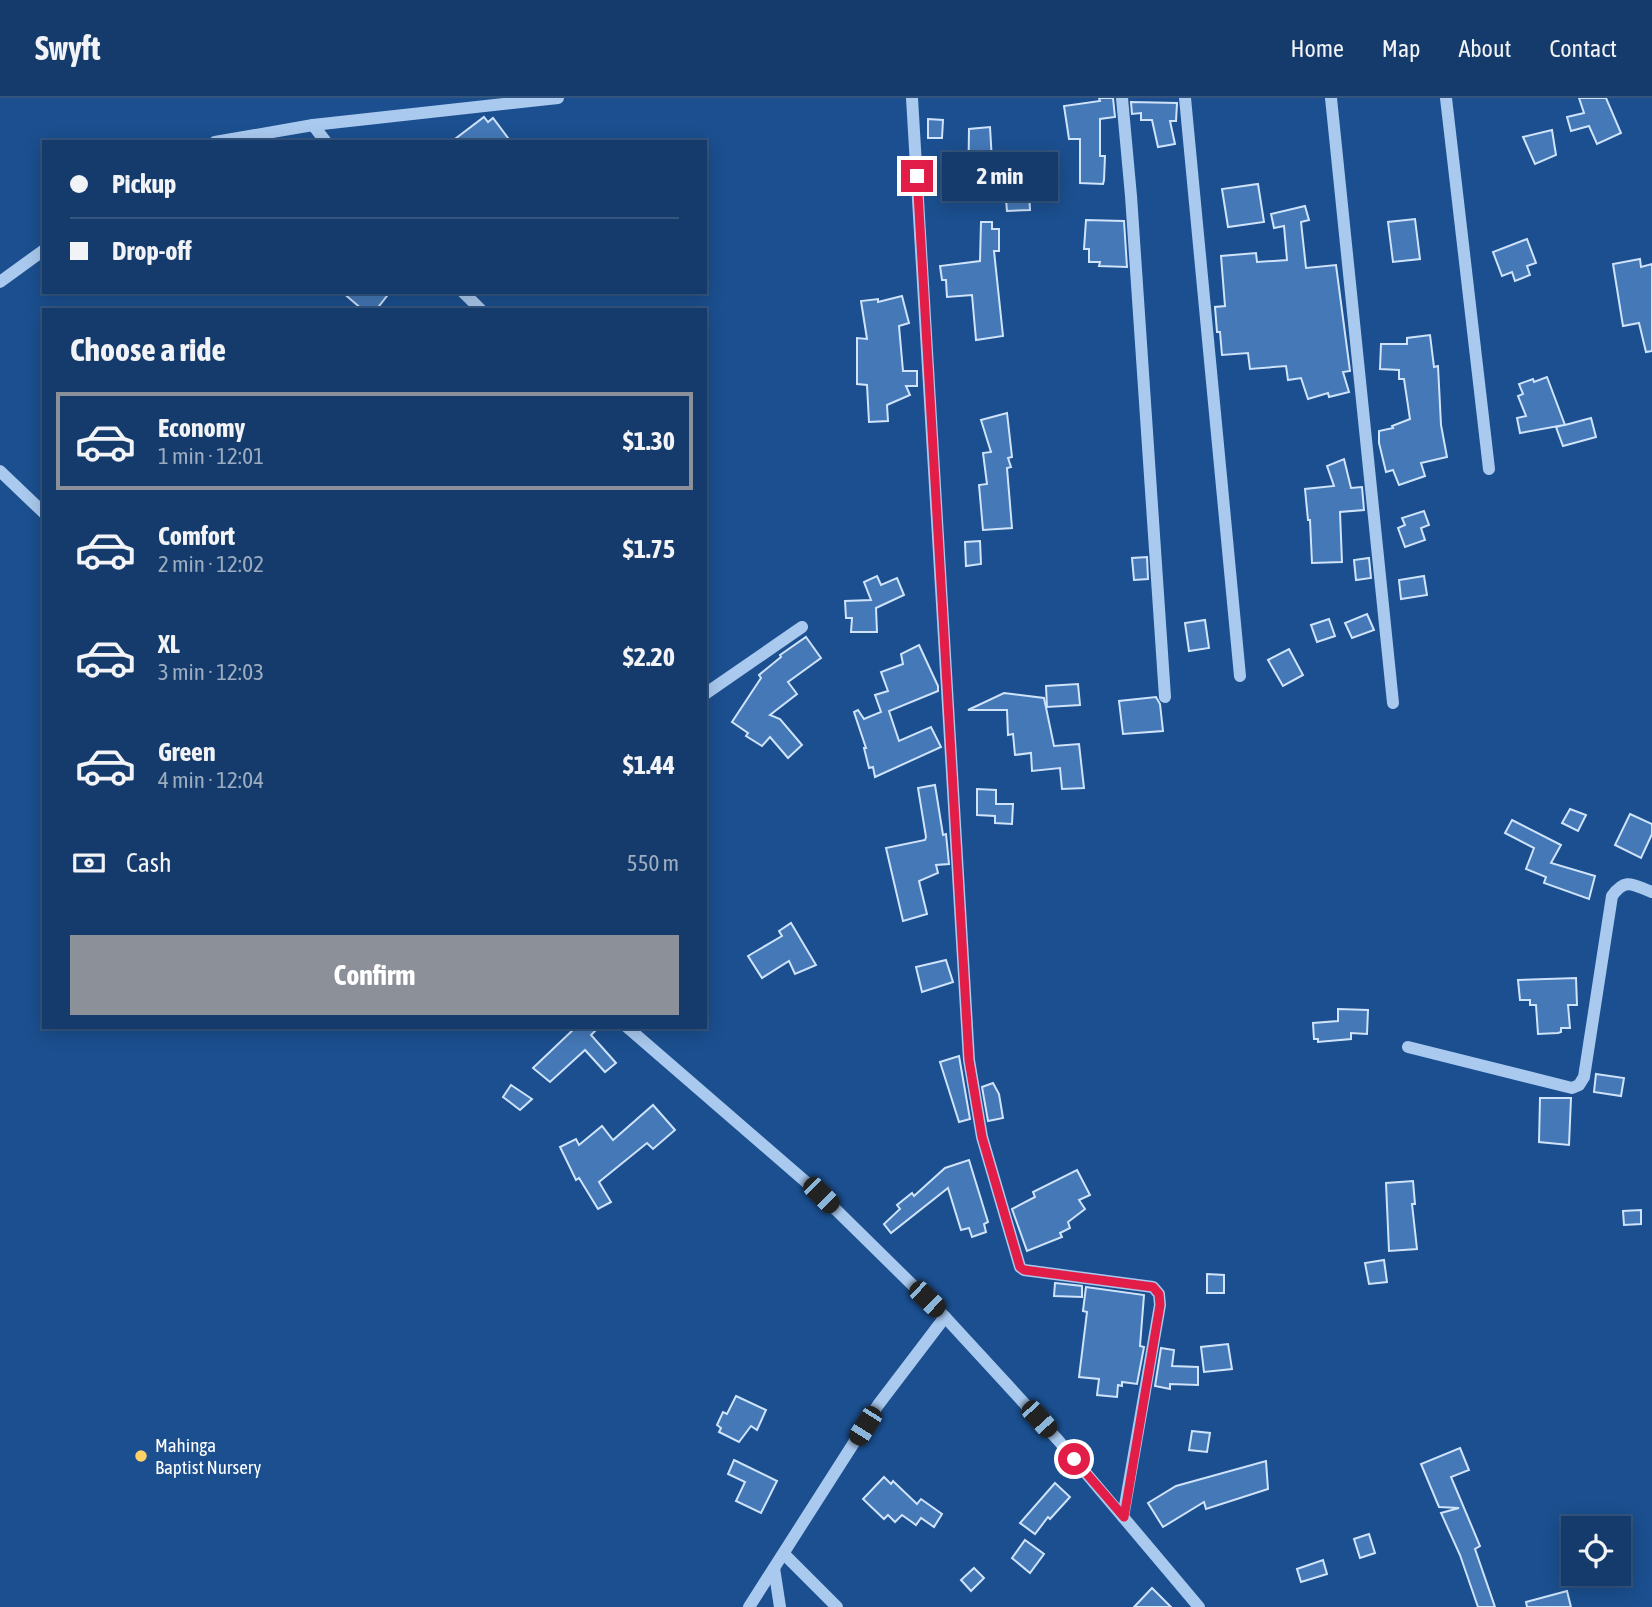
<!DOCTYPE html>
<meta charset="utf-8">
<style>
body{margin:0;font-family:"Asap Condensed",sans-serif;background:#214673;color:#f1f3f6;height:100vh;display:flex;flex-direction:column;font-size:26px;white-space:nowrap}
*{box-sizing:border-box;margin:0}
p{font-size:23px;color:#9dadc1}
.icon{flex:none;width:38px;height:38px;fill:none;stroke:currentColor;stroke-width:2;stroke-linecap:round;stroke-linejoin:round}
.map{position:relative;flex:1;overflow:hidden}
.side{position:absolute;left:42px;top:210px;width:665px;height:721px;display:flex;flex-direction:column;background:#143b6b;border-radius:0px;box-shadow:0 4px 18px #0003,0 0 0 2px #33557e}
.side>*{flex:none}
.top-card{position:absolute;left:42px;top:42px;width:665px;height:154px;border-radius:0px;box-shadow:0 4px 18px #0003,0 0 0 2px #33557e;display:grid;align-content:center;height:154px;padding:0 28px;background:#143b6b}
.tools{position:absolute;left:1561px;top:1418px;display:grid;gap:14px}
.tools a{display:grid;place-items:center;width:70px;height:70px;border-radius:0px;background:#143b6b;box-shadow:0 4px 18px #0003,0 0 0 2px #33557e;font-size:35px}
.end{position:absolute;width:32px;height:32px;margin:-16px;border:9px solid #e11d48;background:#fff;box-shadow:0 0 0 4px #fff}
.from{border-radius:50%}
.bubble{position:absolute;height:49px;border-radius:0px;background:#143b6b;box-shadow:0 4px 18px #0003,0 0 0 2px #33557e;font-size:23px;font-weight:700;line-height:49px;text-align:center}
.car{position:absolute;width:21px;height:42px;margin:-21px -10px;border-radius:9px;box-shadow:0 0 5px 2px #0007;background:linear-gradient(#222 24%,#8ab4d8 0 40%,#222 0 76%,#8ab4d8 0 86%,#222 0)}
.top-card b{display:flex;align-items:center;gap:24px;height:66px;font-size:26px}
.top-card b+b{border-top:2px solid #33557e}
.top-card i{width:18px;height:18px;background:#f1f3f6}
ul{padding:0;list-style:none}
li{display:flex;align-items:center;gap:21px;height:98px;margin:0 14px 10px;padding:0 14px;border:4px solid transparent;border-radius:0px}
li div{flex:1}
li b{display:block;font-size:26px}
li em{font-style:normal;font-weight:700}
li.on{border-color:#8c9099}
li>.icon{width:63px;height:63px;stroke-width:1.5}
h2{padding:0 28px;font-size:32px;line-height:84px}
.pay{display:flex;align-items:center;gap:18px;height:77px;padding:0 28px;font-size:26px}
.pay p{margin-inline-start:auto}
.primary-button{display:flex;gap:14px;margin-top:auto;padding:14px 28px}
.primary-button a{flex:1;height:80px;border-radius:0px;background:#8c9099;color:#fff;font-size:28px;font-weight:700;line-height:80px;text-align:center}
header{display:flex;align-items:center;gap:42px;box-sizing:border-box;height:98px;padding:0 35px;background:#143b6b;border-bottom:2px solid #33557e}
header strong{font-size:33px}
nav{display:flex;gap:38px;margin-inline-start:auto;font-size:24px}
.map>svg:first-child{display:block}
</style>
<header>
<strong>Swyft</strong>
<nav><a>Home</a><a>Map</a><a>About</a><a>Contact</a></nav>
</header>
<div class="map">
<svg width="1652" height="1509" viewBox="0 0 1652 1509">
<rect width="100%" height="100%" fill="#1b4f8f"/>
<g fill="#4478b7" stroke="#cfe3fa" stroke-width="2">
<polygon points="1099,0 1113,0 1115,19 1100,21 1100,58 1105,58 1104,82 1103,86 1080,85 1080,41 1069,41 1064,8 1100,3"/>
<polygon points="1579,0 1606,0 1621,35 1597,46 1589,28 1571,33 1567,19 1584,15"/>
<polygon points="1131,4 1177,5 1176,23 1170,23 1175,46 1158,49 1152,22 1141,22 1141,15 1132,16"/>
<polygon points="484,19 488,24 493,20 511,44 451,44"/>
<polygon points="928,21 943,22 942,40 928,40"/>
<polygon points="990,29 993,80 1028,78 1030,112 1007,113 1006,102 968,100 969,31"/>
<polygon points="1552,32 1556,57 1535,66 1523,39"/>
<polygon points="1258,86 1264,124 1228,129 1222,91"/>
<polygon points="1305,108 1309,122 1301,124 1306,170 1336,167 1350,273 1343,274 1349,294 1329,299 1328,295 1308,301 1301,280 1288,282 1286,268 1250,271 1248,255 1222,257 1220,234 1217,234 1215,209 1225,208 1221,158 1256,155 1257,164 1287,162 1284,128 1274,130 1271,116"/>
<polygon points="1415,121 1420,161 1393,164 1388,124"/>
<polygon points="1086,122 1124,123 1127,169 1099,168 1100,164 1089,164 1089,151 1084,151"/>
<polygon points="981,124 992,124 992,131 999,131 999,153 994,153 1003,238 976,242 972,197 947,199 946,182 942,182 940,168 980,163"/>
<polygon points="1527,141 1536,165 1527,168 1530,177 1515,183 1512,174 1502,178 1493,154"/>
<polygon points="1640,161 1641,169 1652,166 1652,253 1646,254 1639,225 1623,228 1613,166"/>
<polygon points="342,194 390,194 376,212 363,212"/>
<polygon points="902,198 909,225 899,228 903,273 917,273 917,288 906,288 910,297 887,307 888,323 869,324 867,287 857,286 857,240 867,241 861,203 878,201 878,204"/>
<polygon points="1430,237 1434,269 1438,268 1441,327 1447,359 1421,365 1425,378 1399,387 1393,372 1386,374 1379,345 1379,333 1393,330 1392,328 1410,321 1404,281 1399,281 1399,272 1380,271 1381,246 1407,246 1407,240"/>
<polygon points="1547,279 1565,327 1591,320 1596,339 1563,348 1556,329 1564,327 1520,335 1517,320 1526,318 1518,298 1523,296 1519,286 1533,281 1534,284"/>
<polygon points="1007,315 1012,359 1008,360 1011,369 1007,370 1012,430 983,432 979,387 987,386 983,355 991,354 981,322"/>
<polygon points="1344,361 1351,390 1362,389 1364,412 1340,414 1342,464 1312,465 1310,422 1308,422 1305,391 1334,388 1327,368"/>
<polygon points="1424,413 1429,427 1421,430 1425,442 1405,449 1398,430 1405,427 1402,420"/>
<polygon points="980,443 981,466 966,468 965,444"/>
<polygon points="1147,459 1148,481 1134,482 1132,460"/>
<polygon points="1369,460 1371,480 1356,482 1354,462"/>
<polygon points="877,478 881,487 897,480 904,497 876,510 877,534 851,534 852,520 846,520 845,503 871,502 864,484"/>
<polygon points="1424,478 1427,497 1401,501 1399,482"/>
<polygon points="1367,516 1374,532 1352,540 1345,525"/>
<polygon points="1329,521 1335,538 1317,544 1311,527"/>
<polygon points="1205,522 1209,550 1189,553 1185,525"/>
<polygon points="806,539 821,560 788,584 797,596 770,617 780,621 802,647 788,660 770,639 762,648 746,638 748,635 732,624 761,580 759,577 781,559 780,557"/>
<polygon points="919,547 938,588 938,593 889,613 899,643 931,629 941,649 875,679 873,669 869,670 864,650 866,650 854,614 858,612 864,621 881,614 875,597 888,593 881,574 903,566 901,556"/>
<polygon points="1289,551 1303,577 1283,588 1268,562"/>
<polygon points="1078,586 1080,607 1047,609 1046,588"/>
<polygon points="1004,595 1044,600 1054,648 1079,646 1084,690 1062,691 1060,670 1032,673 1031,655 1015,657 1013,636 1008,637 1007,612 968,612"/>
<polygon points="1156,599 1160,606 1163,633 1123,636 1119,603"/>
<polygon points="935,687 943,737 946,736 949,766 936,767 938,775 919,783 927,816 903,823 886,750 925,742 926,739 918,690"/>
<polygon points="977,691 996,692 996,706 1013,706 1012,726 995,725 995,718 977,717"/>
<polygon points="1570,711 1586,717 1578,733 1562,725"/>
<polygon points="1630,716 1652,726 1652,736 1641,760 1615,747"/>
<polygon points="1512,722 1561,747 1551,765 1595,778 1589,801 1544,785 1546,779 1526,771 1534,750 1505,735"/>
<polygon points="791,825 816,867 795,876 789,863 762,880 748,858 782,838 779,833"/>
<polygon points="946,862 953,884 922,894 916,869"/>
<polygon points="1576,880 1577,907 1568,907 1570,930 1561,930 1561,934 1558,935 1538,936 1536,907 1530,907 1530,902 1520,902 1518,882"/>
<polygon points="1338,911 1368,912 1367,936 1351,935 1351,941 1318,944 1318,941 1314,941 1313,925 1338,923"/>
<polygon points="576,929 599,929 591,937 616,965 605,974 585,952 550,984 533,970"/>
<polygon points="959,958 970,1021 959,1024 940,964"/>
<polygon points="1596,976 1624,980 1621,998 1594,994"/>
<polygon points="993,985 999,996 1003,1020 988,1023 982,989"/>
<polygon points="511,987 532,1001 520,1012 503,999"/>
<polygon points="1540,1000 1571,1000 1569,1047 1539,1044"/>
<polygon points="653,1007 675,1032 653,1051 647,1045 599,1084 611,1104 598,1111 579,1080 576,1082 560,1049 576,1041 579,1047 602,1028 613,1042"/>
<polygon points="969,1062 988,1124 984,1126 986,1134 972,1139 969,1130 961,1132 948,1090 891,1135 884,1126 900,1111 897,1107 912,1095 914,1098 945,1070"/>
<polygon points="1077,1072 1090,1097 1079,1102 1085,1111 1068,1124 1070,1130 1060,1135 1062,1139 1027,1153 1012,1111 1035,1099 1033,1094"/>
<polygon points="1413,1083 1415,1106 1412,1106 1417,1151 1389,1153 1386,1085"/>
<polygon points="1641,1112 1641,1126 1624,1127 1623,1113"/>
<polygon points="1384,1162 1387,1184 1369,1186 1365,1165"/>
<polygon points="1207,1176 1224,1177 1224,1195 1207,1195"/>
<polygon points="1055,1185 1082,1188 1082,1199 1054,1198"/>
<polygon points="1086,1189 1144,1197 1140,1248 1144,1249 1137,1286 1122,1284 1122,1288 1118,1287 1117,1299 1097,1297 1099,1281 1079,1279 1087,1214 1083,1213"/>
<polygon points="1228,1246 1232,1271 1204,1274 1201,1249"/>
<polygon points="1161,1250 1174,1252 1172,1268 1198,1269 1198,1287 1170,1286 1170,1291 1155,1288"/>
<polygon points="736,1298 766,1312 757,1332 751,1328 739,1344 719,1334 721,1330 717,1327 723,1314 727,1316"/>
<polygon points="1192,1333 1210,1335 1207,1354 1189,1352"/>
<polygon points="1460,1350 1469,1372 1451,1379 1480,1448 1475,1451 1495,1509 1478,1509 1460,1457 1441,1415 1459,1410 1439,1409 1421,1366"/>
<polygon points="734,1362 777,1383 761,1415 736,1403 745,1384 728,1376"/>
<polygon points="1266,1363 1268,1391 1206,1411 1204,1404 1163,1429 1148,1405 1176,1388"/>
<polygon points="884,1379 891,1386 893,1383 917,1406 921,1401 942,1416 934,1429 921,1420 916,1427 902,1417 895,1424 888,1417 884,1421 863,1401"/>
<polygon points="1055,1385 1070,1399 1050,1421 1048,1419 1035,1436 1020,1425"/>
<polygon points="1369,1436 1375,1455 1360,1460 1354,1441"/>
<polygon points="1025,1442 1044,1456 1030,1475 1012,1460"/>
<polygon points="1323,1462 1327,1476 1301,1484 1297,1471"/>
<polygon points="974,1470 984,1480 971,1493 961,1482"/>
<polygon points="1152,1490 1171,1509 1134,1509"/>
<polygon points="1567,1493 1571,1509 1527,1509 1526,1504"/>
</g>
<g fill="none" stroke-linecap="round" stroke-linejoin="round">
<g stroke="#a9c9ee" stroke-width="12">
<polyline points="912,0 969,962 982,1039 1020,1169 1024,1172 1153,1189 1159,1196 1160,1207 1123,1419"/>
<polyline points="1122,0 1131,98 1165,599"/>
<polyline points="1185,0 1240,578"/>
<polyline points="1331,0 1393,605"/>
<polyline points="1446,0 1489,371"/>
<polyline points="313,27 326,44"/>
<polyline points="215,44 313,27 558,0"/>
<polyline points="0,184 44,152"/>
<polyline points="463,194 481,212"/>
<polyline points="0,373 44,415"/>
<polyline points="705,596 802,529"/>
<polyline points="627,929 821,1097 945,1219 1058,1342 1199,1509"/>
<path d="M1408,949L1572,990L1579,987L1584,979L1612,798C1626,779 1633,787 1652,794"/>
<polyline points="784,1456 837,1509"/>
<polyline points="774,1470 780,1509"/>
<polyline points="749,1509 878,1307 945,1219"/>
</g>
</g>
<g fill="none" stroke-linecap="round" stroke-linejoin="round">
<polyline stroke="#e11d48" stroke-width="9" points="917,78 969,962 982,1039 1020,1169 1024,1172 1153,1189 1159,1196 1160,1207 1124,1419 1074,1361"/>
</g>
<circle fill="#ffd166" stroke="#1b4f8f" stroke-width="2.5" cx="141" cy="1358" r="7"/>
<g text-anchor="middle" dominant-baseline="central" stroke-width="6" stroke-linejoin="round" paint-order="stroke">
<g font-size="19" fill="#fff" stroke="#1b4f8f" text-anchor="start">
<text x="155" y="1347">Mahinga<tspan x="155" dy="22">Baptist Nursery</tspan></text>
</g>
</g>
</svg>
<div class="tools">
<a><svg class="icon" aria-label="locate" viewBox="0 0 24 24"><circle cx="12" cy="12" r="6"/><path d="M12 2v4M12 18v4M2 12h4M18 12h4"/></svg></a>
</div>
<i class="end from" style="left:1074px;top:1361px"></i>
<i class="end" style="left:917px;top:78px"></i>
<div class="bubble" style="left:942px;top:54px;width:116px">2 min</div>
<i class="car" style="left:821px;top:1097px;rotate:135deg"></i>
<i class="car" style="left:927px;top:1201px;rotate:134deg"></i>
<i class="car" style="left:1039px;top:1321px;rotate:138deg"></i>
<i class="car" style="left:865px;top:1328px;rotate:212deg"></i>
<div class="top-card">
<b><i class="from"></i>Pickup</b>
<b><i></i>Drop-off</b>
</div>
<section class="side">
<h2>Choose a ride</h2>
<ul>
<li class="on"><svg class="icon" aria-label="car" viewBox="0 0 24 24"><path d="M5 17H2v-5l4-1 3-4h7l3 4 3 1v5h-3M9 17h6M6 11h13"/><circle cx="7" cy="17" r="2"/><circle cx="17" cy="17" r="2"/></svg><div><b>Economy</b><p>1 min · 12:01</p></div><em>$1.30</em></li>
<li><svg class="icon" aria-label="car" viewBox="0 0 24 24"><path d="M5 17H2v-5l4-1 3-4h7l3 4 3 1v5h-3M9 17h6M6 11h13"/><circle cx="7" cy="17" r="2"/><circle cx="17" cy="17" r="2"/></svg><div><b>Comfort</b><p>2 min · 12:02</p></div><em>$1.75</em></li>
<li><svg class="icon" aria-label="car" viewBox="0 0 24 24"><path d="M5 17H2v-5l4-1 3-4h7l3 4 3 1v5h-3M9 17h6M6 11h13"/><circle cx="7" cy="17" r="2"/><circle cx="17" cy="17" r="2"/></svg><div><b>XL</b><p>3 min · 12:03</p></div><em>$2.20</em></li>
<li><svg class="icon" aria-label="car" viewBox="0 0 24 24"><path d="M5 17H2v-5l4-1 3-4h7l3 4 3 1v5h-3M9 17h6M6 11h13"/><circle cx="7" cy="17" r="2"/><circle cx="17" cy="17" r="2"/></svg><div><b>Green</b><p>4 min · 12:04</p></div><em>$1.44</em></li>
</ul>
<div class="pay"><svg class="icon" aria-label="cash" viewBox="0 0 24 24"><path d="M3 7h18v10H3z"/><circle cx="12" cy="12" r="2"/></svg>Cash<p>550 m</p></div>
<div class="primary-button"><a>Confirm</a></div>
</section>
</div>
